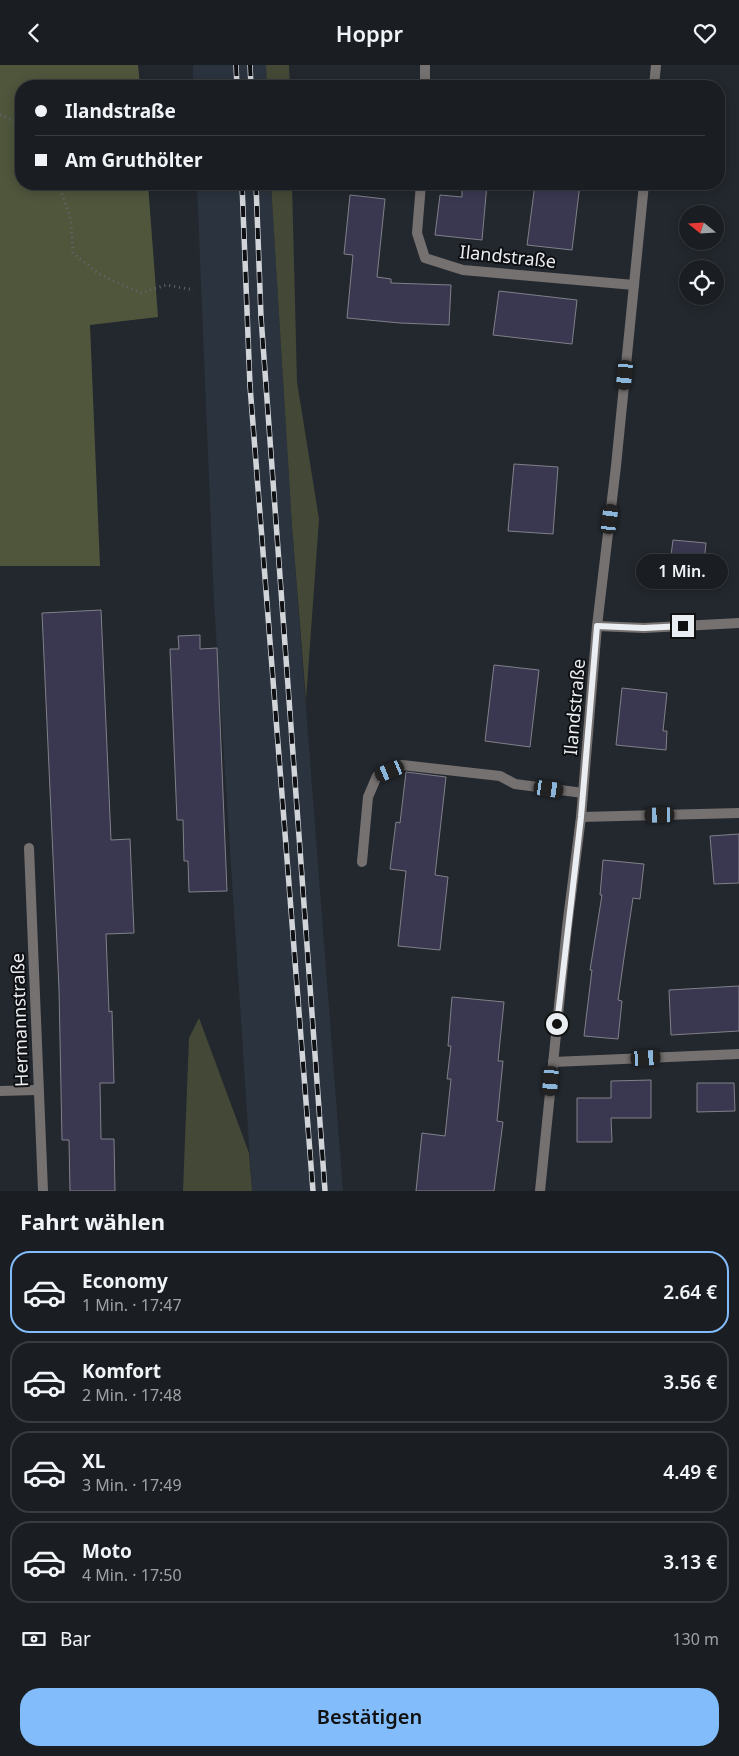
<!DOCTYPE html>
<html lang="de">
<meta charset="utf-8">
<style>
body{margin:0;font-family:"Noto Sans",sans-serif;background:#272b2f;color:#f1f3f6;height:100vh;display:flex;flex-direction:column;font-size:19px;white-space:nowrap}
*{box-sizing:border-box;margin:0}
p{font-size:16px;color:#9fa2a5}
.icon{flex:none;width:28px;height:28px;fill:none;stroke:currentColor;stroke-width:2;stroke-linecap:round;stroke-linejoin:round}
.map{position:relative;height:1126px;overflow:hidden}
.drawer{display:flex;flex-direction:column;background:#1a1e22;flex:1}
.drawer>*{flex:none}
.hud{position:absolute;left:15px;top:15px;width:710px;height:110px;border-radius:20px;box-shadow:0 2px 12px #0003,0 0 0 1px #383c40;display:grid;align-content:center;height:110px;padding:0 20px;background:#1a1e22}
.needle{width:32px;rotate:288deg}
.tools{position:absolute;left:679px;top:140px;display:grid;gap:10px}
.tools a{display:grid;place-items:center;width:45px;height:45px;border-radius:50%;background:#1a1e22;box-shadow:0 2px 12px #0003,0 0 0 1px #383c40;font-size:25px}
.end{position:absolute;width:22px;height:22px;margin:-11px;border:6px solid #eaedf1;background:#111;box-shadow:0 0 0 2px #111}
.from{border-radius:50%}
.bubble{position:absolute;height:35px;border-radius:18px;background:#1a1e22;box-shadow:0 2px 12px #0003,0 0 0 1px #383c40;font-size:16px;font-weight:600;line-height:35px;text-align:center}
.car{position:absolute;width:15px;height:30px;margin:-15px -8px;border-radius:6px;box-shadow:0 0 4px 1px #0007;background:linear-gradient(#222 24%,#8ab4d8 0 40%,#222 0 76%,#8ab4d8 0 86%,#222 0)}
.hud b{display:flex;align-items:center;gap:18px;height:48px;font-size:19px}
.hud b+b{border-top:1px solid #383c40}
.hud i{width:12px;height:12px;background:#f1f3f6}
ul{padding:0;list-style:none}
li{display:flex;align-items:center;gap:15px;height:82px;margin:0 10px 8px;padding:0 10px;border:2px solid #383c40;border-radius:20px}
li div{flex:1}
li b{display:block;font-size:19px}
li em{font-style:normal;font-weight:600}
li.active{border-color:#82bcfa}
li>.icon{width:45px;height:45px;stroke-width:1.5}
h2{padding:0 20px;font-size:22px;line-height:60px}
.pay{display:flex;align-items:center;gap:12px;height:55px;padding:0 20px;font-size:19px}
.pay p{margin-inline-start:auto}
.button{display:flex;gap:10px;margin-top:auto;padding:10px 20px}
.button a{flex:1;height:58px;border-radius:20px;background:#82bcfa;color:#111;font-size:20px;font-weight:600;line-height:58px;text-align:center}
header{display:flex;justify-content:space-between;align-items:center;height:65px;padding:0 20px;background:#1a1e22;font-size:22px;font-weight:600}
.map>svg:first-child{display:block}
</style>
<header><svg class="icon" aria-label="back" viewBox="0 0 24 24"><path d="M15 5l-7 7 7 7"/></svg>Hoppr<svg class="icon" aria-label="heart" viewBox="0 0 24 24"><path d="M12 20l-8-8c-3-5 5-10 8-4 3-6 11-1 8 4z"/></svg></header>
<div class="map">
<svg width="739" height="1126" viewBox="0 0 739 1126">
<rect width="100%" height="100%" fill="#23282e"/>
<g fill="#2b333e">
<polygon points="193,0 266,0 267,21 193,21"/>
<polygon points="197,119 271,119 292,460 343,1126 252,1126 214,537"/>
</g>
<g fill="#444937">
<polygon points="266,0 289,0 290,21 267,21"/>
<polygon points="271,119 292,119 297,317 319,454 306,635 292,460"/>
<polygon points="199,953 249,1088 252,1126 183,1126 189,973"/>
</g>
<polygon fill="#4f563c" points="0,0 138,0 140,21 21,21 21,119 148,119 158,252 90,260 100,501 0,501"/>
<g fill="#3a3851" stroke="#808089">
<polygon points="462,119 487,119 482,175 435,170 440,130 462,132"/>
<polygon points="535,119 580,119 572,185 527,180"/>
<polygon points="350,130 385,134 377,212 391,214 391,218 451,220 449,260 400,258 347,253 353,190 344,189"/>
<polygon points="499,226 577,235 572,279 493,270"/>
<polygon points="514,399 558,402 553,469 508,466"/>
<polygon points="673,475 706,478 702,518 668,514"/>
<polygon points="101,545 111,775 130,774 134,868 106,869 109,947 112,946 114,1018 100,1018 101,1074 114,1074 115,1126 70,1126 69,1075 62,1075 59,924 42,548"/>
<polygon points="200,570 200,584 217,583 227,826 189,827 188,796 184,796 183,755 177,755 170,584 179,584 178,571"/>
<polygon points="494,600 539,605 530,682 485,676"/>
<polygon points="622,623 667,628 663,666 667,666 666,685 616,680"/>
<polygon points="406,707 446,712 435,810 448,812 440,885 398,881 406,806 390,804 396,757 400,758"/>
<polygon points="739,769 739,818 714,819 710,771"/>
<polygon points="603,795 644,799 640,834 633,833 625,886 618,935 622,936 618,974 584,971 592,905 590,905 602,830 600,830"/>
<polygon points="739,921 739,966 671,970 669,925"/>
<polygon points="452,932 504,937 498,996 503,996 497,1056 503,1057 494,1126 416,1126 422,1068 445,1071 451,1014 447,1014 451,981 448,981"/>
<polygon points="651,1015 651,1053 611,1053 612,1077 577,1077 577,1033 611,1033 611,1016"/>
<polygon points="697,1018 734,1018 735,1046 697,1047"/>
</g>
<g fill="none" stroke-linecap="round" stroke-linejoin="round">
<g stroke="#62666b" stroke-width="3" stroke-dasharray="1 4" stroke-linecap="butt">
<polyline points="0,50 14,56 21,64"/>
<polyline points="59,119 71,156 73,188 99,209 141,228 166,220 194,225"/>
</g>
<polyline stroke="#767171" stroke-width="10" points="362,797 368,732 377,711 402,700 500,711 515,719 583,728"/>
<g stroke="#767171" stroke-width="10">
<polyline points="425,0 425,21"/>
<polyline points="654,21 656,0"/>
<polyline points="421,119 417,168 425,193 463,205 634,220"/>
<polyline points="597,561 644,563 739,558"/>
<polyline points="581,752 739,748"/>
<polyline points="29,783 43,1126"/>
<polyline points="553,997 739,989"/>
<polyline points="0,1026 37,1025"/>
<polyline points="540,1126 567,862 581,752 597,561 616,401 644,119"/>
</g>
<defs>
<g id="rail">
<polyline points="236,0 237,21"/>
<polyline points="250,0 251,21"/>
<polyline points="242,119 250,321 313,1126"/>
<polyline points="256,119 261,252 325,1126"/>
</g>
</defs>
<use href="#rail" stroke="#d1d4d9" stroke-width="5.5"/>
<use href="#rail" stroke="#0e1013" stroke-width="4" stroke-dasharray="11" stroke-linecap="butt"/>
</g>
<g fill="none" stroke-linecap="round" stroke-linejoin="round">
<polyline stroke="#eaedf1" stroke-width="6" points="557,959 581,752 597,561 644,563 683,561"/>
</g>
<g text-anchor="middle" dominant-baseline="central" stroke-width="4" stroke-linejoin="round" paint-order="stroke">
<g font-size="18" fill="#eaedf1" stroke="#0e1013">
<text transform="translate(508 191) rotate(6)">Ilandstraße</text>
<text transform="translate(574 642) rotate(-85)">Ilandstraße</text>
<text transform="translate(19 955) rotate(-92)">Hermannstraße</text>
</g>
</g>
</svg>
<div class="tools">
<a><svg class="needle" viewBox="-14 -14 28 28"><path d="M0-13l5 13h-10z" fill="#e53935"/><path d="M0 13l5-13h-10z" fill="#9fa2a5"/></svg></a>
<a><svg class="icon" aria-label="locate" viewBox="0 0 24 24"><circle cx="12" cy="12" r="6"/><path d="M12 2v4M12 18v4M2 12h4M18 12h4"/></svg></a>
</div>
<i class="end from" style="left:557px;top:959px"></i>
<i class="end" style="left:683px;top:561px"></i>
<div class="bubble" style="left:636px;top:489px;width:92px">1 Min.</div>
<i class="car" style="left:625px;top:310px;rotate:186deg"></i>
<i class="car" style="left:610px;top:454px;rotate:7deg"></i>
<i class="car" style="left:390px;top:706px;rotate:248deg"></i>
<i class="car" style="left:549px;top:724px;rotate:98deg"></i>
<i class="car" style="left:660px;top:750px;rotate:269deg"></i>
<i class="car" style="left:646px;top:993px;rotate:87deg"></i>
<i class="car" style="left:551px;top:1016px;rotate:185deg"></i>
<div class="hud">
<b><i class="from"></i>Ilandstraße</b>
<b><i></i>Am Gruthölter</b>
</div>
</div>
<section class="drawer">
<h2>Fahrt wählen</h2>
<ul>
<li class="active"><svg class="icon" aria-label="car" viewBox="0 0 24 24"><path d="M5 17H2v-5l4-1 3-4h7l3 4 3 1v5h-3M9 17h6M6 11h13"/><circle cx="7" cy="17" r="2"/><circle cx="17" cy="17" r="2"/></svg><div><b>Economy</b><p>1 Min. · 17:47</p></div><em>2.64 €</em></li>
<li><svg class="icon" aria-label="car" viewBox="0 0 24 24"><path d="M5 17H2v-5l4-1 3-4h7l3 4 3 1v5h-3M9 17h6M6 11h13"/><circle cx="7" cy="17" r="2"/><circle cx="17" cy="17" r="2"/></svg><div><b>Komfort</b><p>2 Min. · 17:48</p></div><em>3.56 €</em></li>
<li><svg class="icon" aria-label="car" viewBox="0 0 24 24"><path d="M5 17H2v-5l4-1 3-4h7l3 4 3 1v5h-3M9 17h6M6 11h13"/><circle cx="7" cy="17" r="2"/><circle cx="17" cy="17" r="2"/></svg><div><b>XL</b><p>3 Min. · 17:49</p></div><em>4.49 €</em></li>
<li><svg class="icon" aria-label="car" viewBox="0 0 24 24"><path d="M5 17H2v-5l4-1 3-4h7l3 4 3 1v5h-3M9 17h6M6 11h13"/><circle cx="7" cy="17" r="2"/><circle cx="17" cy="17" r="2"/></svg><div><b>Moto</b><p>4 Min. · 17:50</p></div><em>3.13 €</em></li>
</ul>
<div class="pay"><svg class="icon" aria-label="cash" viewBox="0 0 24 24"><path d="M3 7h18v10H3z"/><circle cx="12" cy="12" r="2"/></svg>Bar<p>130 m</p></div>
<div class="button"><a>Bestätigen</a></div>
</section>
